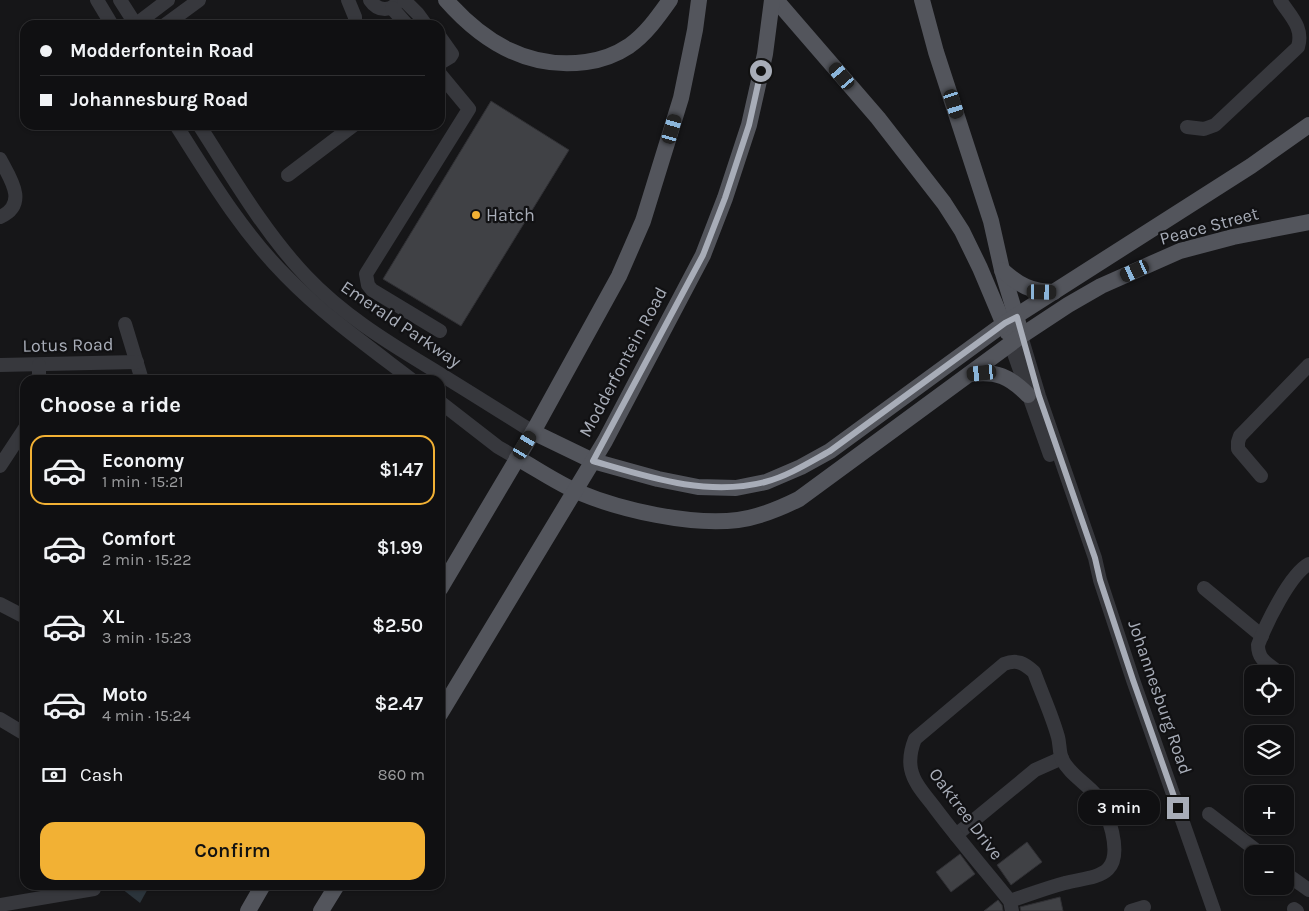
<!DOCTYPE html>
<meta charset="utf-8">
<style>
body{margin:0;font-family:Karla,sans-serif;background:#19191b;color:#f1f3f6;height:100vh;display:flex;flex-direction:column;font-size:19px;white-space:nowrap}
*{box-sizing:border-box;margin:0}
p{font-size:16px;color:#9c9d9f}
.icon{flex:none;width:28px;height:28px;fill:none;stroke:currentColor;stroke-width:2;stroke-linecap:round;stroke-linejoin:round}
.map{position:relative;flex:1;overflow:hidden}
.details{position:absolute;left:20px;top:375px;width:425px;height:515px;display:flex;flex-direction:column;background:#101012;border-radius:15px;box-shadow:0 1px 4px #0004,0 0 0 1px #303032}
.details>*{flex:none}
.hud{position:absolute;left:20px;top:20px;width:425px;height:110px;border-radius:15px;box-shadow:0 1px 4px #0004,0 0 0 1px #303032;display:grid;align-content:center;height:110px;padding:0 20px;background:#101012}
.tools{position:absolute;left:1244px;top:665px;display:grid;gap:10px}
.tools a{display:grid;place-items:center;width:50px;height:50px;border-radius:10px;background:#101012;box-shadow:0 1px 4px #0004,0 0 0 1px #303032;font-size:25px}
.end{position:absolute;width:22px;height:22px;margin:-11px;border:6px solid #a8adb8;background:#111;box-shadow:0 0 0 2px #111}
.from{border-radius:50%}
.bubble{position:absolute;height:35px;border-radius:15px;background:#101012;box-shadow:0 1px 4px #0004,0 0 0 1px #303032;font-size:16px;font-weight:600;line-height:35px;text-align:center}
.car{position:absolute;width:15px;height:30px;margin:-15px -8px;border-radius:6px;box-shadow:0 0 4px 1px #0007;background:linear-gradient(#222 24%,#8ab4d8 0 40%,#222 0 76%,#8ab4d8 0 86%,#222 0)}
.hud b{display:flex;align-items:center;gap:18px;height:48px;font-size:19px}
.hud b+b{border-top:1px solid #303032}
.hud i{width:12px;height:12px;background:#f1f3f6}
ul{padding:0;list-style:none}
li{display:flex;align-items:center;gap:15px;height:70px;margin:0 10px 8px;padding:0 10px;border:2px solid transparent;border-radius:15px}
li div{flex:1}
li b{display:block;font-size:19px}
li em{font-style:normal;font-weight:600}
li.on{border-color:#f2b134}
li>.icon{width:45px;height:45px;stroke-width:1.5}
h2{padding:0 20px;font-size:22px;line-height:60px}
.pay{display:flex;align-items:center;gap:12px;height:55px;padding:0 20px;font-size:19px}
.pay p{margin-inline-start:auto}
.action{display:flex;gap:10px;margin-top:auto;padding:10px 20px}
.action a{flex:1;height:58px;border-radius:15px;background:#f2b134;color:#111;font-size:20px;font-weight:600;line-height:58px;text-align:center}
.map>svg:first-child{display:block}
</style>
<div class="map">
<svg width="1309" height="911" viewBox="0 0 1309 911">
<rect width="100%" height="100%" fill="#161618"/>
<polygon fill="#2c353c" points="117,885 150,885 140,903"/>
<g fill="#404145" stroke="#303034">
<polygon points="491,101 569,150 461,326 383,279"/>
<polygon points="1027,842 1042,862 1011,885 997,865"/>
<polygon points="960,854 975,874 951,892 936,872"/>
<polygon points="1060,897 1063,911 1021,911 1020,907"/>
<polygon points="998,900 1002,905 1003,911 984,911"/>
</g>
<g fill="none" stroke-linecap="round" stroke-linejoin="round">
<g stroke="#37383d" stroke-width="14">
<polyline points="97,0 112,25"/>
<polyline points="120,0 136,25"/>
<polyline points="348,0 355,17 355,25"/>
<path d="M370,0C378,12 392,12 399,0"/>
<polyline points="404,0 418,14 426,25"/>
<polyline points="392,8 407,25"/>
<polyline points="135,25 168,0"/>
<polyline points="165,25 199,0"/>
<polyline points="440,37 452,54 450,57 440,63"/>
<polyline points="440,74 469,109 366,274 368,285 372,290 440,331"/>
<path d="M176,125C209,177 242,232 286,276C324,315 369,347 412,380"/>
<path d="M199,125C232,176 264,232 306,276C341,313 384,340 427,366C463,388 498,410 533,432"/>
<path d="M1187,127L1204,129L1215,125L1298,47C1304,27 1290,16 1280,0"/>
<path d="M0,159C10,178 29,204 0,217"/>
<polyline points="288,175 354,125"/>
<polyline points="125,324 142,380"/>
<polyline points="1021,336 1039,396 1095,558 1100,580 1133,680 1214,911"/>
<polyline points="1011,345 1050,455"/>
<polyline points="0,365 137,362"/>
<polyline points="39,365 39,380"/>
<polyline points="440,402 498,447 517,458"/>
<polyline points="0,466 25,428"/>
<polyline points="1261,476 1238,449 1238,442 1240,436 1309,365"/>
<polyline points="1204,588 1262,636"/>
<polyline points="0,604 25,617"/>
<path d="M1281,674C1269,664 1258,661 1258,645C1266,624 1290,574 1309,564"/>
<polyline points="0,719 25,734"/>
<polyline points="1209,814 1261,854"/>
<polyline points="956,835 1035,770 1062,758"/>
<polyline points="1285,873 1309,890"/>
<path d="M1010,901C1028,895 1046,888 1065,883C1078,879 1098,879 1108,869C1123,854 1108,810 1096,795C1086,783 1069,774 1062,759C1059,752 1060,744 1058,737C1052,715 1042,694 1034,672C1024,663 1017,659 1004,664L915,739C911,749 909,759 911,769C914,784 926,796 935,808C959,840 985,870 1010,901L1012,911"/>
<polyline points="0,905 94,889"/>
<polyline points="1294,909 1297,911"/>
<polyline points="1131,911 1144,907"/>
</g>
<g stroke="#53555c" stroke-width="16">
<path d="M446,0C483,42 528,70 586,62C601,60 617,54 629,46C646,34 658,17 670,0"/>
<polyline points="776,0 878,118 944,203 962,231 980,268 1007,332"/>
<polyline points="922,0 936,52 991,221 1002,270 1019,326"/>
<path d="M1002,270C1019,285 1031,292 1054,292"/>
<path d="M971,374C997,371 1009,376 1028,395"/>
<polyline points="533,432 593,461 658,479 698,487 736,488 766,482 801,467 830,451 1005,323 1251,166 1309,125"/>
<path d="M517,458C537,469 557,483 578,492C621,510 691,526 738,520C760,517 779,509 799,499L1021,336L1068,305L1101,286L1180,251L1233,237L1309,222"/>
<polyline points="440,589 533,432 619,276 643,221 681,98 695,30 699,0"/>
<polyline points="440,714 605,441 703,255 725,198 749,125 765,54 772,0"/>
<polyline points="248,911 263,885"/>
<polyline points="321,911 337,885"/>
</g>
</g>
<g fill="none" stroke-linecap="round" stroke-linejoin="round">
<path stroke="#a8adb8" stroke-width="6" d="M761,71L749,125L725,198L703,255L593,461C648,477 707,497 765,482C788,476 810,462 830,451L1005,323L1017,317L1039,396L1095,558L1100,580L1133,680L1178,808"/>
</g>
<circle fill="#f2b134" stroke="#111113" stroke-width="2" cx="476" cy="215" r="5"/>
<g text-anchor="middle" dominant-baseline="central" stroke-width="4.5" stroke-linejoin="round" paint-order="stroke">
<g font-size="18" fill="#a8adb8" stroke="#111113" text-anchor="start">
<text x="486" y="215">Hatch</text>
</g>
<g font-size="18" fill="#a8adb8" stroke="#111113">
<text transform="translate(1209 226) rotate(-15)">Peace Street</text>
<text transform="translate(401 324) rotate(34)">Emerald Parkway</text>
<text transform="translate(68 345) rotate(-1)">Lotus Road</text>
<text transform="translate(623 362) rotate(-62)">Modderfontein Road</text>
<text transform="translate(1160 697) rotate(71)">Johannesburg Road</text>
<text transform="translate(966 814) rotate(53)">Oaktree Drive</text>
</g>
</g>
</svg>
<div class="tools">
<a><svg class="icon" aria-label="locate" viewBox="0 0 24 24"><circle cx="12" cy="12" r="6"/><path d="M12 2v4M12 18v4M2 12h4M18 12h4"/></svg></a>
<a><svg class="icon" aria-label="layers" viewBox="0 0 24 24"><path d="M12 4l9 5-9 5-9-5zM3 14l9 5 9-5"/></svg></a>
<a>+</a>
<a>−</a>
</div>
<i class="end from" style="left:761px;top:71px"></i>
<i class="end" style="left:1178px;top:808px"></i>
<div class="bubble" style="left:1078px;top:790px;width:82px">3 min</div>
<i class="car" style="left:842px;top:76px;rotate:320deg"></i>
<i class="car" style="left:954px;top:104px;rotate:162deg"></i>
<i class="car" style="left:672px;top:129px;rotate:16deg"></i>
<i class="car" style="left:1135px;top:271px;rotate:245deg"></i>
<i class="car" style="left:1042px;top:292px;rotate:91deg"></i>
<i class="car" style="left:982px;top:373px;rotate:264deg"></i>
<i class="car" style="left:525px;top:445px;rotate:31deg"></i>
<div class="hud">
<b><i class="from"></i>Modderfontein Road</b>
<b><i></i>Johannesburg Road</b>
</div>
<section class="details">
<h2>Choose a ride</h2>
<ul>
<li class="on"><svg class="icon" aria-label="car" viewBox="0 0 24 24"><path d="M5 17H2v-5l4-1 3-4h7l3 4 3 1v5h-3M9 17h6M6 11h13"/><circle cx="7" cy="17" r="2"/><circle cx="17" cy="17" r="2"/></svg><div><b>Economy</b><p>1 min · 15:21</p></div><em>$1.47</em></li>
<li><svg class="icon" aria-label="car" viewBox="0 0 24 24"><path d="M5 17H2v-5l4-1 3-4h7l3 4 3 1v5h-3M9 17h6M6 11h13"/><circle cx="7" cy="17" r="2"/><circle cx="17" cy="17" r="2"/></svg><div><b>Comfort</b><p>2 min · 15:22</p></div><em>$1.99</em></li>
<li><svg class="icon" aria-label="car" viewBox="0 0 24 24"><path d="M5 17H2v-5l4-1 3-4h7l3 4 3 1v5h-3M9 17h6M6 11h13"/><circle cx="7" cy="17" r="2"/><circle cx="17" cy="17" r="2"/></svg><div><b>XL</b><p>3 min · 15:23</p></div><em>$2.50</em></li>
<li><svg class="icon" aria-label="car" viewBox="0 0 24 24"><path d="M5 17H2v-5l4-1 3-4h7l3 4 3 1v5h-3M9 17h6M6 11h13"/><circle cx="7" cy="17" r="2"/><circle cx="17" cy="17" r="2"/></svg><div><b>Moto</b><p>4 min · 15:24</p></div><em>$2.47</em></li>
</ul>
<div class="pay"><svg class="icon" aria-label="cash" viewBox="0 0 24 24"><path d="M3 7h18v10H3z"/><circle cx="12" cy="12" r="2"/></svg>Cash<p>860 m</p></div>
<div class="action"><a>Confirm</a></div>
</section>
</div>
